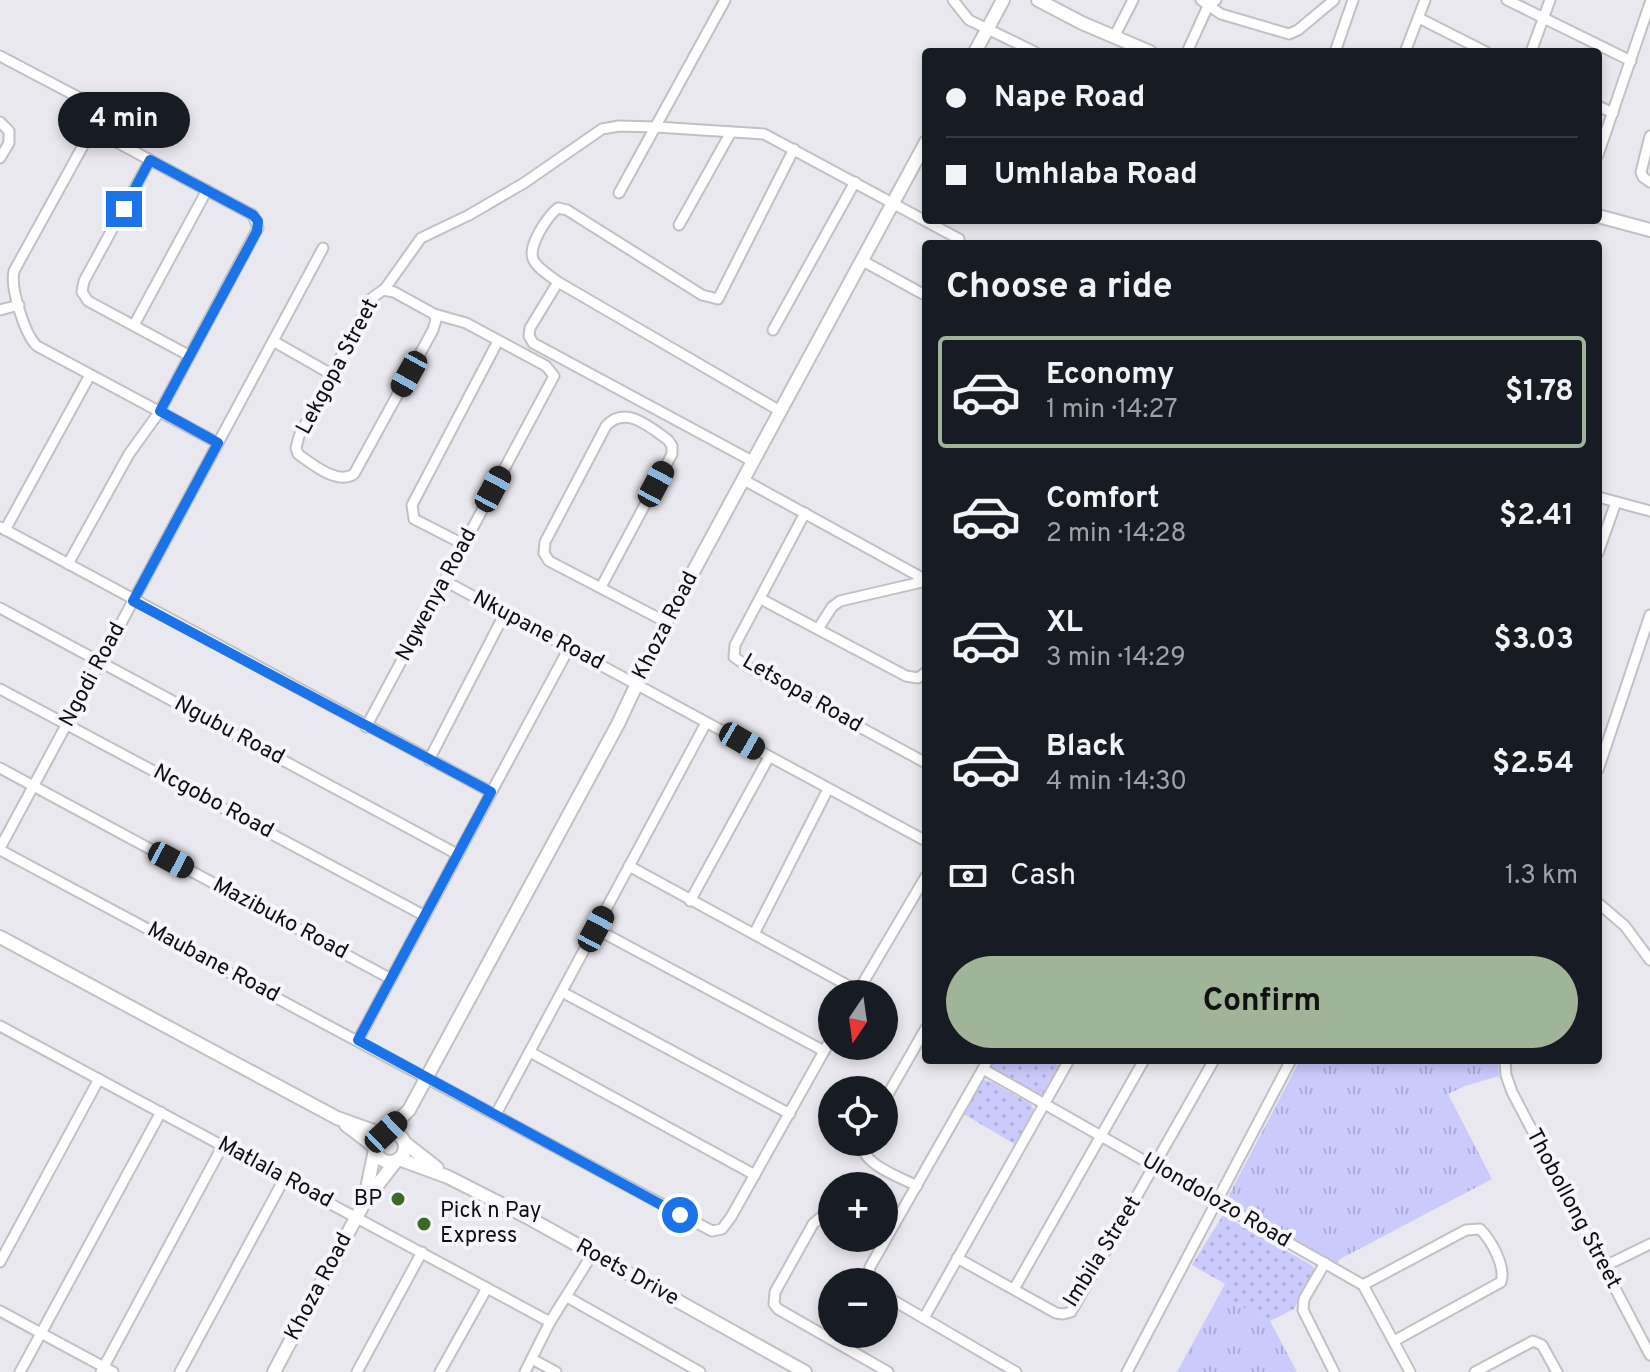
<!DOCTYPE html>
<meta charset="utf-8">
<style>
body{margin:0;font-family:Overpass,sans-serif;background:#20242c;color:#f1f3f6;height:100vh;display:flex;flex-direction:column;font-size:30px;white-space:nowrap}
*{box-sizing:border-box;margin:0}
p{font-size:26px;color:#9ea1a6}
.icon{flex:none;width:44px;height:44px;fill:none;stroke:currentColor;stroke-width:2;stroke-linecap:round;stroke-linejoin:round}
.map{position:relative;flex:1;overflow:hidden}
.sheet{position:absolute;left:922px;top:240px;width:680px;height:824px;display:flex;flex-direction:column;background:#171b24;border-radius:8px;box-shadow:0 4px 12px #0003}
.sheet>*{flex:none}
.guide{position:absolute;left:922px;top:48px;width:680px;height:176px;border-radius:8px;box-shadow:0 4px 12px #0003;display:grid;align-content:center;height:176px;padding:0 24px;background:#171b24}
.needle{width:52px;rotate:193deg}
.tools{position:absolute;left:818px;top:980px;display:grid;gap:16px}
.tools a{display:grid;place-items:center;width:80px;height:80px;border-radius:50%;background:#171b24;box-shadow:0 4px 12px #0003;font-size:40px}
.end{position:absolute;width:36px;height:36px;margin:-18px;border:10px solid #1a73e8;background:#fff;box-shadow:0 0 0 4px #fff}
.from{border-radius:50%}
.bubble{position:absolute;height:56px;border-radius:28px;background:#171b24;box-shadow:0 4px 12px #0003;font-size:26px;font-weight:700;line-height:56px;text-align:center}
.car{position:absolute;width:24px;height:48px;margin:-24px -12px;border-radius:10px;box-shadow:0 0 6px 2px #0007;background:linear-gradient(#222 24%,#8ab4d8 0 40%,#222 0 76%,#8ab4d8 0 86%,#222 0)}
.guide b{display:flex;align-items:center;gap:28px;height:76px;font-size:30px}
.guide b+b{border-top:2px solid #363941}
.guide i{width:20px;height:20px;background:#f1f3f6}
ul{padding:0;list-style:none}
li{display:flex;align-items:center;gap:24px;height:112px;margin:0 16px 12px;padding:0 8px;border:4px solid transparent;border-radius:8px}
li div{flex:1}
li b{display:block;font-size:30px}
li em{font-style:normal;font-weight:700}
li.current{border-color:#a0b498}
li>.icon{width:72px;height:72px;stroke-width:1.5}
h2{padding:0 24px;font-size:36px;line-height:96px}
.pay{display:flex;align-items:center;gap:20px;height:88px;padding:0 24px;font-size:30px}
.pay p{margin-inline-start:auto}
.cta{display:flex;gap:16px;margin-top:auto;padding:16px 24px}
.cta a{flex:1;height:92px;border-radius:48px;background:#a0b498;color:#111;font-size:32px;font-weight:700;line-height:92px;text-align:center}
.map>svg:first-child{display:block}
</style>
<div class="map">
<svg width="1650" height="1372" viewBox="0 0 1650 1372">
<defs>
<pattern id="grass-tufts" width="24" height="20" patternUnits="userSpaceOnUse" patternTransform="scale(2)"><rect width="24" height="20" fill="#cbcafd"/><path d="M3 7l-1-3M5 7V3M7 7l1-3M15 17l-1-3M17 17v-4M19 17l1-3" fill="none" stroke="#adacd8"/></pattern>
<pattern id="park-dots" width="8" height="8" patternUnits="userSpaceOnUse" patternTransform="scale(2)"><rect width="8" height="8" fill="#cbcafd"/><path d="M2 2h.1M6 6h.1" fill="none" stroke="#adacd8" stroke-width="1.8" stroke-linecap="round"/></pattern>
</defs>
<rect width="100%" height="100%" fill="#e8e8ee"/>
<g fill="url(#grass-tufts)">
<polygon points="1300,1060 1498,1060 1499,1076 1465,1086 1448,1094 1492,1179 1344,1257 1339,1260 1337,1268 1228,1205 1229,1195"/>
<polygon points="1219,1295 1270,1321 1297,1372 1177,1372"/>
</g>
<g fill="url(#park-dots)">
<polygon points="993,1060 1050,1060 1062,1068 1042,1101 990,1069"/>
<polygon points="983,1080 992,1082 1031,1104 1035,1113 1018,1146 962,1113"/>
<polygon points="1223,1215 1313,1266 1314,1272 1294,1309 1270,1321 1219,1295 1225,1284 1192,1265"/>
</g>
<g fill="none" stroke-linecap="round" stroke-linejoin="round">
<defs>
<g id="minor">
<polyline points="953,0 969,20 1035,52"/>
<polyline points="1201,0 1221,14 1289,34 1298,30 1334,0"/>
<polyline points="1507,0 1631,61"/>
<polyline points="1419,18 1486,52"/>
<polyline points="1114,37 1133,0"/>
<polyline points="1187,52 1208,6 1216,0"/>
<polyline points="1335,52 1353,0"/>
<polyline points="1405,52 1425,0"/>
<polyline points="1531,52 1550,0"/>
<path d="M0,56L95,106L101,113L14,271C10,288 25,335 37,346L218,443"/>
<polyline points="1598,106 1613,113"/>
<polyline points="0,122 9,131 9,143 0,158"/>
<polyline points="1650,136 1641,172 1643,177 1650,182"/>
<polyline points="1598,155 1650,3"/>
<polyline points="150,160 84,281 82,292 88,301 188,355"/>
<polyline points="619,193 725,0"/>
<polyline points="679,225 731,132"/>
<polyline points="861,260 923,294"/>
<polyline points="558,282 530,328 529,336 533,343 752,461"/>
<polyline points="384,290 421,238 469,215 524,183 602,129 619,126 656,127 764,134 959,239"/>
<polyline points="0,310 19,305"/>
<polyline points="134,325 207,190"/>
<polyline points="773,330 855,182"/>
<polyline points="273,341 331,374"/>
<path d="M780,411L558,282C532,263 524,259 541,229C546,221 550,214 558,208L567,210L702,295L718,299L794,149"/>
<polyline points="744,480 926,580"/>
<polyline points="1598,497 1650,511"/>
<polyline points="805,513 735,645 734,657 747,666 926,763"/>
<polyline points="0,527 491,792"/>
<polyline points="5,530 90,375"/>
<polyline points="463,544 414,519 412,505 498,341"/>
<polyline points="1598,553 1616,502"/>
<polyline points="68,564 129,454 160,411 258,228 253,215 92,129"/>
<polyline points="445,581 926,841"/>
<path d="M601,587L672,454V446L668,440C649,426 625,405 606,426L545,542L544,553L549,561L666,622"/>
<polyline points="761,599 906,676 918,678 926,672"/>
<polyline points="0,608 457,854"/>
<polyline points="818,629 832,607 840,601 926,581"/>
<polyline points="0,689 425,916"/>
<path d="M366,727L554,376L546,366L466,323L434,314L394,292L383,290L372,298L299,436L296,448L298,454C313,465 338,485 354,474L433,330L436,320L434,314"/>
<polyline points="429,760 505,613"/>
<polyline points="0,768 391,979"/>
<polyline points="1598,770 1650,615"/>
<polyline points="0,848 323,248"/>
<polyline points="0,850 712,1231 722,1229 731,1217 832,1037"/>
<polyline points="629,866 858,991"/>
<polyline points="690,901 769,757"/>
<polyline points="1598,903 1625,926 1650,960"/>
<polyline points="596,929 824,1051"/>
<polyline points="754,934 828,789"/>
<polyline points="562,992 790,1114"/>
<polyline points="857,993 926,876"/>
<polyline points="0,1026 550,1322"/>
<polyline points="358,1040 569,648"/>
<polyline points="530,1052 755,1175"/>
<polyline points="1505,1060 1506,1075 1512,1092 1650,1355"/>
<polyline points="983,1069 1363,1285 1410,1372"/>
<polyline points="884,1101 926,1028"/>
<polyline points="496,1114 706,723"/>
<path d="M862,1142C860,1164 900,1177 917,1186"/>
<polyline points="832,1218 820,1218 813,1224 775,1292 774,1304 778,1309 888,1372"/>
<polyline points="957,1258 1056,1313 1063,1314 1071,1312 1214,1060"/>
<polyline points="0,1262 99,1079"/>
<polyline points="1325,1263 1304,1299 1303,1310 1334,1372"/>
<polyline points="1603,1267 1650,1244"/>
<polyline points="868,1282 870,1267 988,1060"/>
<path d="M1363,1285L1466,1230L1480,1229C1491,1240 1506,1266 1501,1282L1394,1341"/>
<polyline points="1014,1289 1144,1060"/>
<polyline points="884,1295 1016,1372"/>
<polyline points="567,1297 700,1372"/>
<polyline points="0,1311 113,1372"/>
<polyline points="924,1318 1069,1060"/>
<polyline points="532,1359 556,1372"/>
<polyline points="20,1372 161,1112"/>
<polyline points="101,1372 223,1145"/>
<polyline points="180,1372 284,1179"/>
<polyline points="357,1372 422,1252"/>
<polyline points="440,1372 487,1288"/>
<polyline points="525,1372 550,1322 593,1253"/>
<polyline points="1127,1372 1291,1060"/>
<polyline points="1475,1372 1533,1341 1542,1345 1557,1372"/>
</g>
<g id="tertiary">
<polyline points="1038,0 1082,23 1150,52"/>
<polyline points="975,52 1003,0"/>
<polyline points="1598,216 1650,230"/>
<polyline points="0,937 337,1118 382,1134"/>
<polyline points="346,1125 375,1147"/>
<circle cx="390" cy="1147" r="15"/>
<polyline points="386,1132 409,1110 618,724 666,622 926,142"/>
<polyline points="405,1143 437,1168"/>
<polyline points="399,1159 448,1177 529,1218 805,1372"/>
<polyline points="365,1198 375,1150"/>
<polyline points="274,1372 365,1201 396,1161"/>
</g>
</defs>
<use href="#minor" stroke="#c0c0c5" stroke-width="13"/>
<use href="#tertiary" stroke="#c0c0c5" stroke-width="16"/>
<use href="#minor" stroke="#fff" stroke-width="9"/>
<use href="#tertiary" stroke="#fff" stroke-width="12"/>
</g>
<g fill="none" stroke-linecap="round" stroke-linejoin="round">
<polyline stroke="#1a73e8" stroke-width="10" points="124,209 150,160 253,215 258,221 257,231 160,411 218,443 133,601 491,792 358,1040 680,1215"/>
</g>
<g fill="#3d6826" stroke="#f6f6fc" stroke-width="3">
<circle cx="398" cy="1199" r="8"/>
<circle cx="424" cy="1224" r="8"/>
</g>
<g text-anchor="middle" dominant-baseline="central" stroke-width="8" stroke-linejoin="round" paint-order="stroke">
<g font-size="22" fill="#0f0f11" stroke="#f6f6fc">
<text transform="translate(338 367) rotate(-62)">Lekgopa Street</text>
<text transform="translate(437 595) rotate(-62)">Ngwenya Road</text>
<text transform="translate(666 626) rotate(-63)">Khoza Road</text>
<text transform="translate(538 631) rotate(28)">Nkupane Road</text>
<text transform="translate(93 675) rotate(-62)">Ngodi Road</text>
<text transform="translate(802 694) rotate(30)">Letsopa Road</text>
<text transform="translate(229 731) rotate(28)">Ngubu Road</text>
<text transform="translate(213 802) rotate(28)">Ncgobo Road</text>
<text transform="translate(280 919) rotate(28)">Mazibuko Road</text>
<text transform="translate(213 963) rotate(28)">Maubane Road</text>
<text transform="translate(275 1173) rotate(28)">Matlala Road</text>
<text transform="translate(1216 1201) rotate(30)">Ulondolozo Road</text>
<text transform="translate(1573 1209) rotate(62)">Thobollong Street</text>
<text transform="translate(1103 1252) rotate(-58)">Imbila Street</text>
<text transform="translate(627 1273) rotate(29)">Roets Drive</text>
<text transform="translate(319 1287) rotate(-62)">Khoza Road</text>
</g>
<g font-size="22" fill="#0f0f11" stroke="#f6f6fc" text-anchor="end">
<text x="382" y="1199">BP</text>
<text x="440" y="1211" text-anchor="start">Pick n Pay<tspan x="440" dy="25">Express</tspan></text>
</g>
</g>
</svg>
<div class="tools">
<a><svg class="needle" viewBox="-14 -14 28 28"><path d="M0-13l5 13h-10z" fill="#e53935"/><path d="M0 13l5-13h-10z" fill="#9ea1a6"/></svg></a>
<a><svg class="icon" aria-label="locate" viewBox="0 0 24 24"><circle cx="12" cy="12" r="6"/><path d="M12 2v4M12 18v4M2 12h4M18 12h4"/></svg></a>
<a>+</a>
<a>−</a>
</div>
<i class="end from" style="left:680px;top:1215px"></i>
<i class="end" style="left:124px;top:209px"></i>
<div class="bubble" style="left:58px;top:92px;width:132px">4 min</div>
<i class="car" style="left:409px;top:374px;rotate:209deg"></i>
<i class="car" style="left:656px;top:484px;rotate:28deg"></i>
<i class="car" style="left:493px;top:489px;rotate:28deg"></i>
<i class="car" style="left:742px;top:741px;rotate:120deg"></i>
<i class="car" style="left:171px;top:860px;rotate:118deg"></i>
<i class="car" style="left:596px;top:929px;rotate:28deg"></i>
<i class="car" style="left:386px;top:1132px;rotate:47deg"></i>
<div class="guide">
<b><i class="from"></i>Nape Road</b>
<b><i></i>Umhlaba Road</b>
</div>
<section class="sheet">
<h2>Choose a ride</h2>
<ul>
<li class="current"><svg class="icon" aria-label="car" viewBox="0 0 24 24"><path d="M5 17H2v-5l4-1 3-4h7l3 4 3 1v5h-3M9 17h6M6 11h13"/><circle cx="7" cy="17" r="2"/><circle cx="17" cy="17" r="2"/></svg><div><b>Economy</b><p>1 min · 14:27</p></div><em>$1.78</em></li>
<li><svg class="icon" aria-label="car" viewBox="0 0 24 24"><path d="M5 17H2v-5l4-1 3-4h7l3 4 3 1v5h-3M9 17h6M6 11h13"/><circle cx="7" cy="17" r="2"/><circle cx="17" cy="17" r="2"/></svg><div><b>Comfort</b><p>2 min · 14:28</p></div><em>$2.41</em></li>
<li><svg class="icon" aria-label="car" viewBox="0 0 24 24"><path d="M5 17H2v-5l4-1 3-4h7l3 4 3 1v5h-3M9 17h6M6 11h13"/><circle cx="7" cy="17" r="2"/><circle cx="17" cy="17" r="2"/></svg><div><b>XL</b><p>3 min · 14:29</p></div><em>$3.03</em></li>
<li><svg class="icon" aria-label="car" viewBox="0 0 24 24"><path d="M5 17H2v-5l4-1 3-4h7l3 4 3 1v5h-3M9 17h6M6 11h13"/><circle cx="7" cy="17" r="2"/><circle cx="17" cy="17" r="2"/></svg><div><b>Black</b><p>4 min · 14:30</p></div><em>$2.54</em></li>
</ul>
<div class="pay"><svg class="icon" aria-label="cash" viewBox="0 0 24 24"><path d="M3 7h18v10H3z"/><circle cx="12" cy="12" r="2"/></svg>Cash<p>1.3 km</p></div>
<div class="cta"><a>Confirm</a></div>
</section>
</div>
